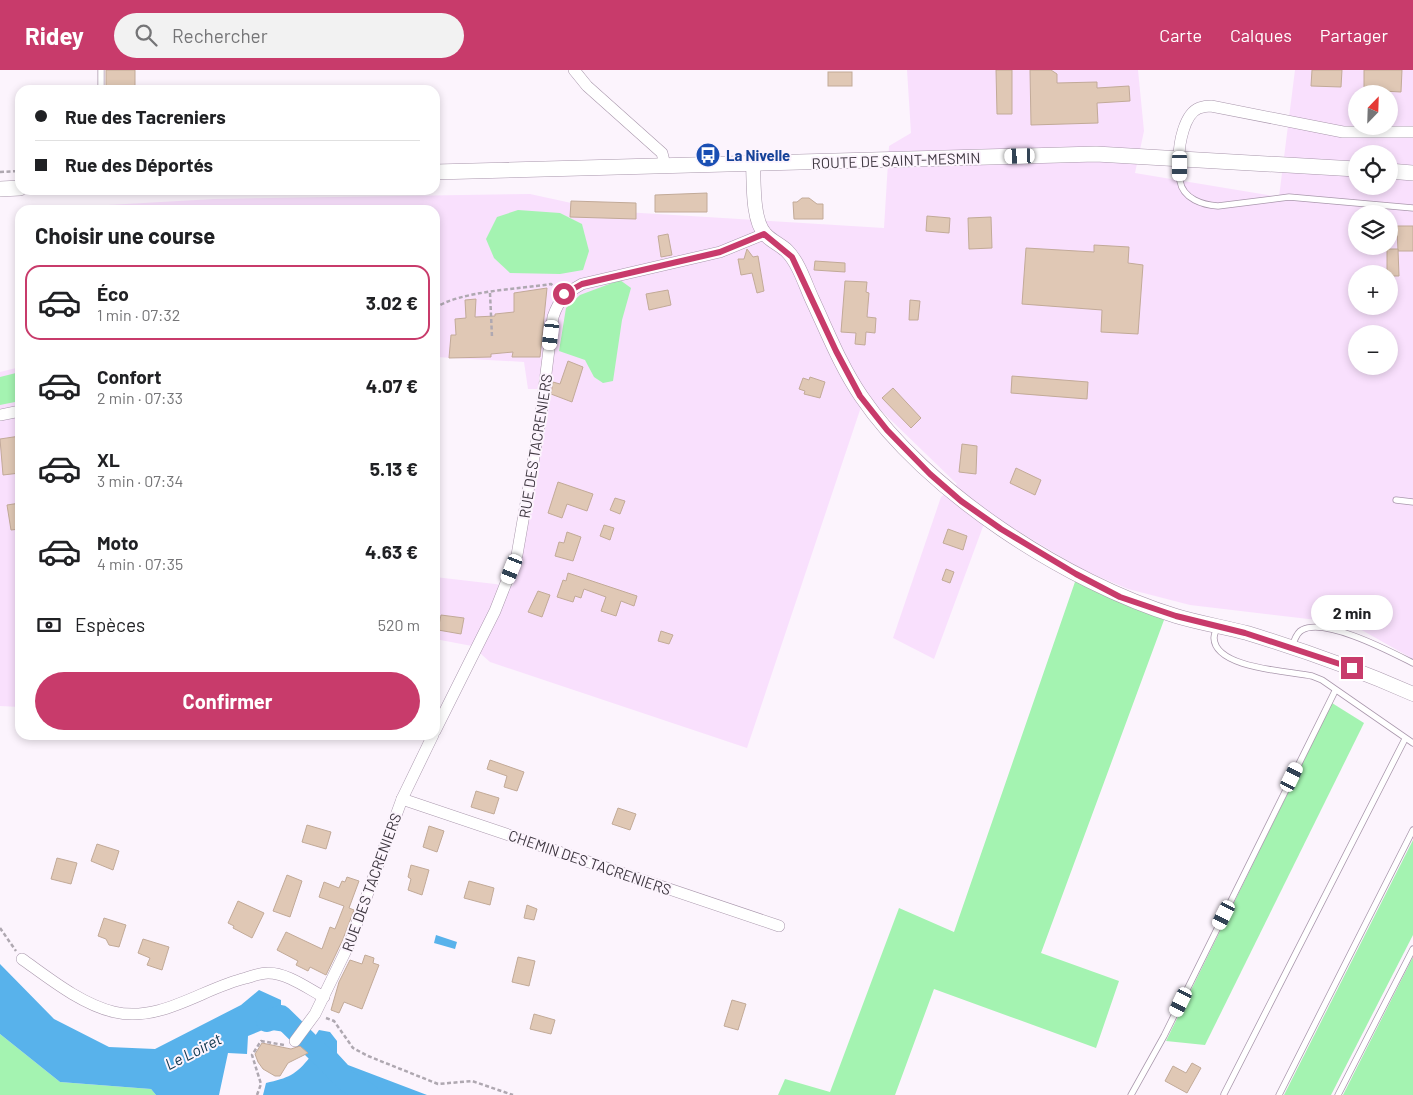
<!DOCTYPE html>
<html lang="fr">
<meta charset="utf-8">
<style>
body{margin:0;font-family:Barlow,sans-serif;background:#f2f2f2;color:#202124;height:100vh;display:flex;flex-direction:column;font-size:19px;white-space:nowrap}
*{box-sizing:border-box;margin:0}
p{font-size:16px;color:#757577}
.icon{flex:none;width:28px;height:28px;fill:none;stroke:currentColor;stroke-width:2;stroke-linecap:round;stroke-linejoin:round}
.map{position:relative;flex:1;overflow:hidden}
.panel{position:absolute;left:15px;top:135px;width:425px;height:535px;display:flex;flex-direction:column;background:#fff;border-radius:15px;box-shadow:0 2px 8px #0003}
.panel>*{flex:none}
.banner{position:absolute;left:15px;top:15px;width:425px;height:110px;border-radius:15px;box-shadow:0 2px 8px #0003;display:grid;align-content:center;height:110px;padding:0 20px;background:#fff}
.needle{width:32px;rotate:23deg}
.tools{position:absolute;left:1348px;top:15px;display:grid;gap:10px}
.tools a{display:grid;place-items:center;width:50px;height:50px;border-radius:50%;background:#fff;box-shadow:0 2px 8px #0003;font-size:25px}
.end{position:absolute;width:22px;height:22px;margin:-11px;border:6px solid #c83b6b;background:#fff;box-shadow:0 0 0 2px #fff}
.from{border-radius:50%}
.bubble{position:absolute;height:35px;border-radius:18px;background:#fff;box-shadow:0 2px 8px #0003;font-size:16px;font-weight:700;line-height:35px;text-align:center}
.car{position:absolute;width:15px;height:30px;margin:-15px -8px;border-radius:6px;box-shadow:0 0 4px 1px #0007;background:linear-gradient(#fff 24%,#345 0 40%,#fff 0 76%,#345 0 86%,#fff 0)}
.banner b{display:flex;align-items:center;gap:18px;height:48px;font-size:19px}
.banner b+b{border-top:1px solid #e0e0e0}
.banner i{width:12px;height:12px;background:#202124}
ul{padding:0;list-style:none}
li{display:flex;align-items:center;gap:15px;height:75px;margin:0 10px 8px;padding:0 10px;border:2px solid transparent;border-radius:15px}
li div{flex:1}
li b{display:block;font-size:19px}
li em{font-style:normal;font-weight:700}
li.selected{border-color:#c83b6b}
li>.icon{width:45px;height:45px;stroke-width:1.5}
h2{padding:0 20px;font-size:22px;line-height:60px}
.pay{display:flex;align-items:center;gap:12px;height:55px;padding:0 20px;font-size:19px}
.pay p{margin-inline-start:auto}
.action{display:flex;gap:10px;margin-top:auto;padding:10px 20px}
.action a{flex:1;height:58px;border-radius:30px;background:#c83b6b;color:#fff;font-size:20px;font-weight:700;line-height:58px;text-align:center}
header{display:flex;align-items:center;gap:30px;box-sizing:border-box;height:70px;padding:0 25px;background:#c83b6b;color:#fff}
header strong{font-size:24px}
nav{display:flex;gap:28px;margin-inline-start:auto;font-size:18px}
.search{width:350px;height:45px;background:#f2f2f2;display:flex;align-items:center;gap:12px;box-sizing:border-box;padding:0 18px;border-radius:28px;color:#757577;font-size:19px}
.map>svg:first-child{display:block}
</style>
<header>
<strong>Ridey</strong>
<div class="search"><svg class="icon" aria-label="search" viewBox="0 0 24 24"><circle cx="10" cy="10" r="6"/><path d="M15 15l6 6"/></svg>Rechercher</div>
<nav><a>Carte</a><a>Calques</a><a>Partager</a></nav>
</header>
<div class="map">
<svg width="1413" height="1025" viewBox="0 0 1413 1025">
<rect width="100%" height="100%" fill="#fcf4fd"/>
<g fill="#f9e0fd" fill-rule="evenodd">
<path d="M907,0H1138L1144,61L1135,103L1279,127L1295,0H1413V589L1351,554L1190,535L1128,519L1083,500L988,443L934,589L893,568L941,427L957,414L865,325L747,678L490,592L472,576L435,569V507L513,516L539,319H528L524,292L436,287L435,309V140H108V135L214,129L530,124L608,141L884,158L889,76L911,63ZM1356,24H1389V56H1356ZM1356,84H1389V116H1356ZM1356,144H1389V176H1356ZM1356,204H1389V236H1356ZM1356,264H1389V296H1356Z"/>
<polygon points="20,297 20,637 0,636 0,302"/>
</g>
<g fill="#a4f3b1">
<polygon points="518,140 560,143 582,154 589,181 583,200 560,204 510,203 494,188 486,169 497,147"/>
<polygon points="620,210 631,218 622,250 613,311 603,313 594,307 585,290 559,281 566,238 580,225"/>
<polygon points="20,302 20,331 0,335 0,307"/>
<polygon points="1076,509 1164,550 1041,883 1119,911 1096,978 934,919 895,1025 778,1025 785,1009 830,1022 899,838 954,862"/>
<polygon points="1332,633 1364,653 1205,975 1166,971"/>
<polygon points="1413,770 1413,865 1331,1025 1284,1025"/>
<polygon points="1413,887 1413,1025 1343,1025"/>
<polygon points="0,964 60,1012 151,1019 156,1025 0,1025"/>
</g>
<g fill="#58b2eb">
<polygon points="436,865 457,872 455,879 434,873"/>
<polygon points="0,894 54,949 109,977 155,979 241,935 259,920 281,930 281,946 293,949 292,963 265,959 248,966 247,984 228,983 219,1025 156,1025 151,1019 60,1012 0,964"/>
<path d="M319,960L330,962L337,971V983L348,995L427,1025H263L266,1013C288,1008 296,1005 310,987L303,976L313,969Z"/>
</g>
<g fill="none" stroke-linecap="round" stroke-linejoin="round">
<polyline stroke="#58b2eb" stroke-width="22" points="267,951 281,946 347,1011 369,1025"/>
</g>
<g fill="#e0c8b5" stroke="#c2aa98">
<rect x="106" y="0" width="29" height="20"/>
<polygon points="996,0 1012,0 1012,44 997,44"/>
<polygon points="1030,0 1051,0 1057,4 1057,13 1097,12 1097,18 1129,16 1130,31 1097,33 1098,53 1031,55"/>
<polygon points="1312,0 1342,0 1341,17 1311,16"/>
<polygon points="1364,0 1402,0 1401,22 1364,20"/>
<rect x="828" y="2" width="24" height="14"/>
<polygon points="707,123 707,142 655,142 655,125"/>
<polygon points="802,128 809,128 817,134 823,134 823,149 794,149 793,132 797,132"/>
<polygon points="571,131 636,133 636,149 570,147"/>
<polygon points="927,146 950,148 949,163 926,161"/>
<polygon points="991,147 992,178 969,179 968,148"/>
<polygon points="1397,156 1413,156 1413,181 1398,181"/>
<polygon points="668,164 672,185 661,187 658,166"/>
<polygon points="1094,175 1129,177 1128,193 1143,195 1138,264 1101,262 1102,240 1022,234 1026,178 1094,182"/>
<polygon points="747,179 753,187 758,186 764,221 757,223 752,203 741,205 738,189 744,189"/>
<polygon points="1387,179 1398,179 1399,206 1389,206 1387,204"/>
<polygon points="815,191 845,193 845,202 814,200"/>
<polygon points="845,211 867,212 866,222 869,223 867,247 876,248 875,263 866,262 865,275 855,274 856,263 841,262"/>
<polygon points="547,218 540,287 512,287 513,282 491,284 491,287 449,288 451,265 456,265 455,249 466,248 465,230 476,229 475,247 495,246 495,244 514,242 514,223"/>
<polygon points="668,220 671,235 649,240 646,224"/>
<polygon points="910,230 920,231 918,250 909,250"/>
<polygon points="568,291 583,297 572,332 551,324 553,312 560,314"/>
<polygon points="1012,306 1088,312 1087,329 1011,323"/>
<polygon points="810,307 825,312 820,328 804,324 805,321 799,319 803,308 809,310"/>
<polygon points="893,318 921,348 911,358 882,328"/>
<polygon points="20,366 20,403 3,405 0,369"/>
<polygon points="962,374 977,376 976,404 959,402"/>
<polygon points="1016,398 1041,410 1035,425 1010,413"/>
<polygon points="558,412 593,424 587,441 567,434 562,448 548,443"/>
<polygon points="615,428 625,431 620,444 610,440"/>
<polygon points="20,433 20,459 11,460 7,435"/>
<polygon points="604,455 614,458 610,470 600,466"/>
<polygon points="948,459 967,466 963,480 943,473"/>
<polygon points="567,462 581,467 573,491 555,486 559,472 564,473"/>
<polygon points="946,499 954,502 950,513 942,510"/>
<polygon points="568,503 637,526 634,536 621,531 616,546 601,541 606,527 584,519 581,528 575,526 573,532 557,527 563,510 566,511"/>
<polygon points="538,521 550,525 542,547 528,542"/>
<polygon points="441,545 464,548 461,564 438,560"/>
<polygon points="661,561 673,565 669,574 658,571"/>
<polygon points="490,690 524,702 517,721 504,717 507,706 487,699"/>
<polygon points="476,721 499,728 494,744 471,737"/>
<polygon points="618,738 636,744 630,760 612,754"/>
<polygon points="307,755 331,762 326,779 302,772"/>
<polygon points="429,756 444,761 437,782 423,777"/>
<polygon points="97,774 119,781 113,800 91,791"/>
<polygon points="57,788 77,793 71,814 51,809"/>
<polygon points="411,795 429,800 422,825 408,820 411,809 408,807"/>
<polygon points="287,805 302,811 290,847 273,841"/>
<polygon points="347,807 359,811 349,838 354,840 343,869 326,905 310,897 308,901 296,895 298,891 277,880 286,862 322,879 330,857 335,859 344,836 319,827 324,812 339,818 342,811 345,812"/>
<polygon points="469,811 494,818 490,835 464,828"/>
<polygon points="238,831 264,843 252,868 233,858 234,856 228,853"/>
<polygon points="527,835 537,839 534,850 524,848"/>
<polygon points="104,848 126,855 119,877 109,875 106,869 98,866"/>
<polygon points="143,869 169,877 162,900 147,895 150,888 138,883"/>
<polygon points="365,885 374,888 373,893 379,895 362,939 344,932 339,943 331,940 339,912 350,890 362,894"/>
<polygon points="518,887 535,891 529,916 512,912"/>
<polygon points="732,930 746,934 738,960 724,956"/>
<polygon points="534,944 555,950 551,964 530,959"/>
<polygon points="262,973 291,979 300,976 308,983 288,993 280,1006 275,1006 263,999 258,992 255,984"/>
<polygon points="1192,993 1201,998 1187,1023 1165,1011 1173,996 1186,1003"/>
</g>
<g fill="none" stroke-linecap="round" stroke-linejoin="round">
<defs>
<g id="service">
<polyline points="101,20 101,0"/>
<path d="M1179,90C1180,97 1179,104 1180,111C1183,129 1203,135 1218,136L1289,127L1413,138"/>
<polyline points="1396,430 1413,432"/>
<path d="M1217,557C1216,560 1214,565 1214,568C1215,599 1290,601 1312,606L1322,610L1413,673"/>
<path d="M1292,576C1295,570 1296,563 1302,560C1325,547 1391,582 1413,593"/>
<polyline points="1224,1024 1405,669"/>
<polyline points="1131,1025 1164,966 1335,621"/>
<polyline points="1279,1025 1413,760"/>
<polyline points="1338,1025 1413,879"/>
</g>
<g id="minor">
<polyline points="574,0 587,16 662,83 665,95"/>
<path d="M1179,88C1179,74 1184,44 1199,38C1202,37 1207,36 1211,36L1343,62H1413"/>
<polyline points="0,345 20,341"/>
<path d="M435,661L495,541L517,485L540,352L553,247C559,229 566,223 582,214L720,182L764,164"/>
<polyline points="402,729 779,856"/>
<path d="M22,889C50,909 81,934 114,942C161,953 203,918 246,908C252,906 261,903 268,903C287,903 307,918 324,927"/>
<polyline points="295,971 315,944 350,872 402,729 433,665"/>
</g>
<path id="tertiary" d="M753,94C754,112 752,150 765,164C771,171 781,175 787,181C799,193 805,214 812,229C827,261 841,297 861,326C925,421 1067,513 1176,546C1199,553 1224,557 1247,563C1303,580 1359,600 1413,624"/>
<g id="secondary">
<polyline points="1389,101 1413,103"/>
<polyline points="435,102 1096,84 1356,99"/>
<polyline points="0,119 20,118"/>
</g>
</defs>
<use href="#service" stroke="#a997ac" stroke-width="7"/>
<use href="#minor" stroke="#a997ac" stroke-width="12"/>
<use href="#tertiary" stroke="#a997ac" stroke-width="15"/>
<use href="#secondary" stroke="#a997ac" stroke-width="16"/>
<g stroke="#afa8b1" stroke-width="2.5" stroke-dasharray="4 2.5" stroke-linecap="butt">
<polyline points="0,102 20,101"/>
<polyline points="490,223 492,267"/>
<path d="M435,238C460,221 519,219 551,214L557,219"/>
<polyline points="0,858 16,881"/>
<polyline points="326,948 334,951 353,978 368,986 438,1014 472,1011 513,1025"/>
<polyline points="257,1025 261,1014 252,985 261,971 284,975"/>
</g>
<use href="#service" stroke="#fff" stroke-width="5.5"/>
<use href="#minor" stroke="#fff" stroke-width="11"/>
<use href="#tertiary" stroke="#fff" stroke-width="14"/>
<use href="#secondary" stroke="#fff" stroke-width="15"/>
</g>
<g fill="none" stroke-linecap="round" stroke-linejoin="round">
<polyline stroke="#c83b6b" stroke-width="6" points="564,224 582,214 720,182 764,164 792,187 836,281 860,326 887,360 930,404 961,431 1001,459 1076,504 1120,527 1176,546 1245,563 1352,598"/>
</g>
<defs>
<symbol id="bus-disc" viewBox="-11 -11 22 22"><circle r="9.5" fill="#1a4fb4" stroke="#fcf4fd"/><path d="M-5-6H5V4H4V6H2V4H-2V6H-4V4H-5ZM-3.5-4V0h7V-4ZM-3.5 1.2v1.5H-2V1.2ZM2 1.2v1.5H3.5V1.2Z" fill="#fff"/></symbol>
</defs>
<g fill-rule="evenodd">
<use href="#bus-disc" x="694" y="71" width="28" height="28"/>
</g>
<g text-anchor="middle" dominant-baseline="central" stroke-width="4" stroke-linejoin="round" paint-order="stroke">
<g font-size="15" font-weight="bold" fill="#164399" stroke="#fcf4fd" text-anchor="start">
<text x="726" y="85">La Nivelle</text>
</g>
<g font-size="15" fill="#3e3740" stroke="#fcf4fd">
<text transform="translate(896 90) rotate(-2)">ROUTE DE SAINT-MESMIN</text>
<text transform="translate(535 376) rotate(-81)">RUE DES TACRENIERS</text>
<text transform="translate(590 792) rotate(19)">CHEMIN DES TACRENIERS</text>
<text transform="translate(371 812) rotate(-70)">RUE DES TACRENIERS</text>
</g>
<g font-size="16" font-style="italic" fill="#0b334a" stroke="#fcf4fd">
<text transform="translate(193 981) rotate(-27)">Le Loiret</text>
</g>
</g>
</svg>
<div class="tools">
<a><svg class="needle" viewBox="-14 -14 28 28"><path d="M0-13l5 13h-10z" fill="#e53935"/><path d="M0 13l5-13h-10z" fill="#757577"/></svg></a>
<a><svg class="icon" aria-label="locate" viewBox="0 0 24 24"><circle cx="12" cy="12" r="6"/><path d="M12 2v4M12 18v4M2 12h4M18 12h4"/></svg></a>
<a><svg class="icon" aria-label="layers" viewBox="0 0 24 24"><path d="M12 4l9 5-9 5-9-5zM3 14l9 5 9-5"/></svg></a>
<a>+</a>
<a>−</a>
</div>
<i class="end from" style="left:564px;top:224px"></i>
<i class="end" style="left:1352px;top:598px"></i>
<div class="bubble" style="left:1311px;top:525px;width:82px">2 min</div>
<i class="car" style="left:1020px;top:86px;rotate:268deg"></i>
<i class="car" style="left:1180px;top:96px;rotate:180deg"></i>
<i class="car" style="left:551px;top:265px;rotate:187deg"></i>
<i class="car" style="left:512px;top:499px;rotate:202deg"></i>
<i class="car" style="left:1292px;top:707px;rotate:26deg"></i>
<i class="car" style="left:1224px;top:845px;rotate:207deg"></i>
<i class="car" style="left:1181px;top:932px;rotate:206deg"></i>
<div class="banner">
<b><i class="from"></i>Rue des Tacreniers</b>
<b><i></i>Rue des Déportés</b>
</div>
<section class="panel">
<h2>Choisir une course</h2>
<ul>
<li class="selected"><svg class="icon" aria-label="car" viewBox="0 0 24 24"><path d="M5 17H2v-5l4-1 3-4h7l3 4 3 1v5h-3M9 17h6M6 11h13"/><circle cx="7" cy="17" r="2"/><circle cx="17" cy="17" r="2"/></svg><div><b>Éco</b><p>1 min · 07:32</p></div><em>3.02 €</em></li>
<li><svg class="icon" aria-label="car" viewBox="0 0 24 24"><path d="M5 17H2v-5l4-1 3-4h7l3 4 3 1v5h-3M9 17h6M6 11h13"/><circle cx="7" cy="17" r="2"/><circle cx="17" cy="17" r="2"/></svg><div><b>Confort</b><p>2 min · 07:33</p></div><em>4.07 €</em></li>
<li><svg class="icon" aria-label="car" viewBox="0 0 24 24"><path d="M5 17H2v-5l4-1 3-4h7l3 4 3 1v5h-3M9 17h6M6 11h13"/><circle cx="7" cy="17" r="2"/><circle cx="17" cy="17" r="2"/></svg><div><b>XL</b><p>3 min · 07:34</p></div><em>5.13 €</em></li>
<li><svg class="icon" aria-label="car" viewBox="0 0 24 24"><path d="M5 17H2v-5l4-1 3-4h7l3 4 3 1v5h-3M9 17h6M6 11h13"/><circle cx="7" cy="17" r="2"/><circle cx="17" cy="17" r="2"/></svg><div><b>Moto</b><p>4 min · 07:35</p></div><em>4.63 €</em></li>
</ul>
<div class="pay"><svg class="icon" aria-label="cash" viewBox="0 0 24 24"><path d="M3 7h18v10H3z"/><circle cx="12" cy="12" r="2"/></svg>Espèces<p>520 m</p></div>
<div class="action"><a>Confirmer</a></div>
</section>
</div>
